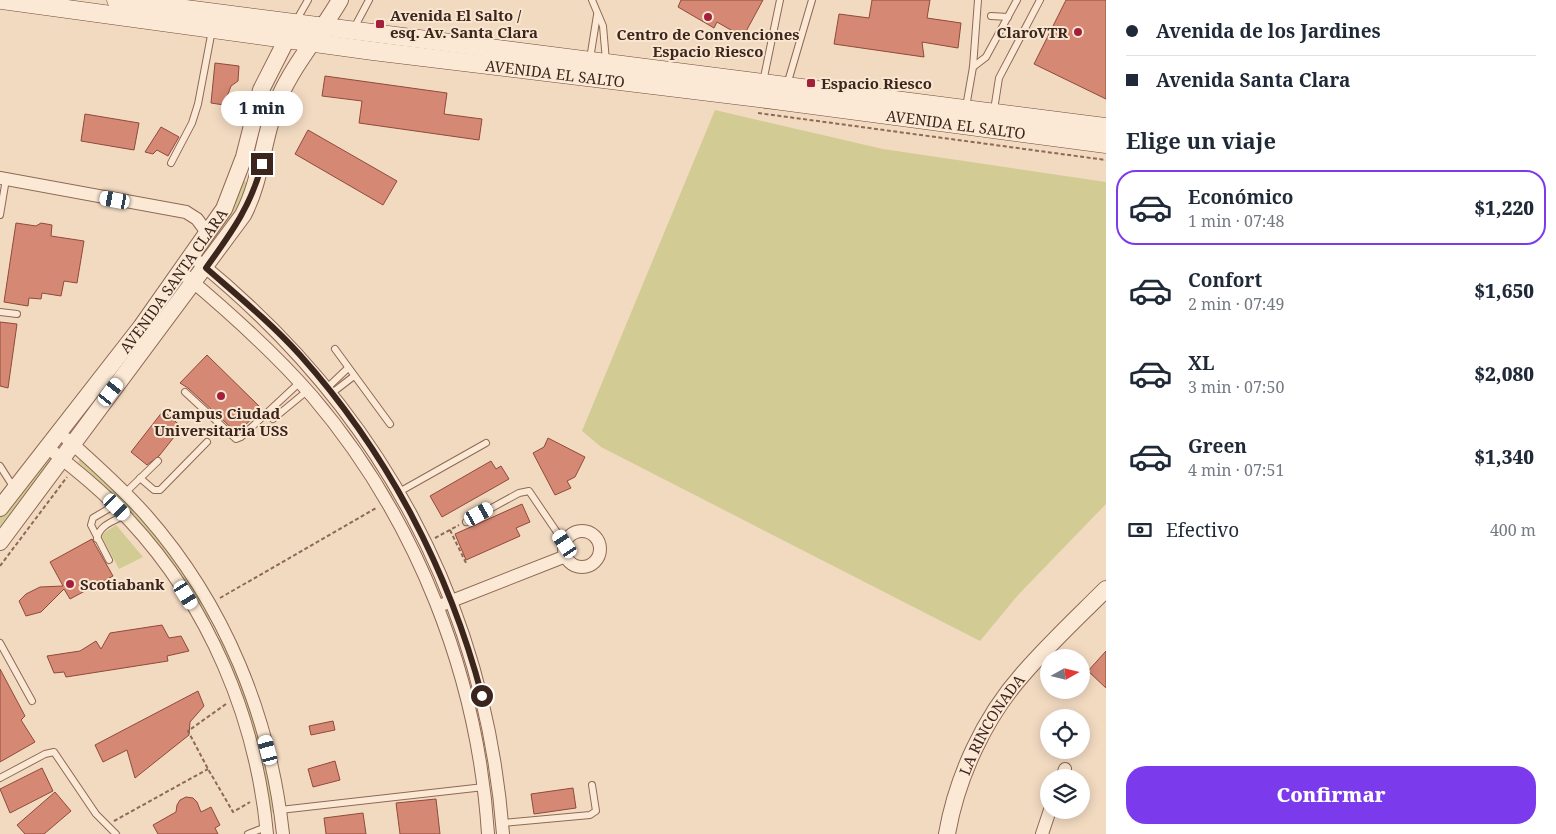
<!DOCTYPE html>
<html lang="es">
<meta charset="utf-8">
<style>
body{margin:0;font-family:"Noto Serif",serif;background:#f2f2f3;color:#1f2937;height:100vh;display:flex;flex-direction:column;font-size:19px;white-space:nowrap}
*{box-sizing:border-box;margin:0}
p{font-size:16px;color:#747a83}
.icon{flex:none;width:28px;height:28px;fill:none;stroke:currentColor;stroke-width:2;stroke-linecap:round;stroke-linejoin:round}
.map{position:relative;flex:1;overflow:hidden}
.sheet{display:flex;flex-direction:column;background:#fff;width:450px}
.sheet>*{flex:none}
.banner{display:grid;align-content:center;height:110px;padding:0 20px;background:#fff}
.needle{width:32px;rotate:82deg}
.buttons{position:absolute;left:1040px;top:649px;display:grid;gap:10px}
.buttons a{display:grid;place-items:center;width:50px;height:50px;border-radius:50%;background:#fff;box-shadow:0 2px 12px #0003;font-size:25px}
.end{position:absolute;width:22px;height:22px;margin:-11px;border:6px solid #3c251c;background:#fff;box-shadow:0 0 0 2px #fff}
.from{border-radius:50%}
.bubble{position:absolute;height:35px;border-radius:18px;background:#fff;box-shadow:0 2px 12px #0003;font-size:16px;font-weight:800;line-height:35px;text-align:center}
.car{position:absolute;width:15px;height:30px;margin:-15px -8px;border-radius:6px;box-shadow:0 0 4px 1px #0007;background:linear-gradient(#fff 24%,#345 0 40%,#fff 0 76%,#345 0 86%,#fff 0)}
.banner b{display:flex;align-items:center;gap:18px;height:48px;font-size:19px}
.banner b+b{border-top:1px solid #e0e1e3}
.banner i{width:12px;height:12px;background:#1f2937}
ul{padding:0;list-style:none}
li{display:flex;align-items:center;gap:15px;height:75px;margin:0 10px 8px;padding:0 10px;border:2px solid transparent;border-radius:20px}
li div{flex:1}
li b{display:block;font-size:19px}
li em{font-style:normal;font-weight:800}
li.on{border-color:#7c3aed}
li>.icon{width:45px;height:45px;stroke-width:1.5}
h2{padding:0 20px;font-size:22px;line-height:60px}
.pay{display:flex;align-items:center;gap:12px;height:55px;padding:0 20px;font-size:19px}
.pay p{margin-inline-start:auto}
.primary-button{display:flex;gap:10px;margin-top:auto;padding:10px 20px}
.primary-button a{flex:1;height:58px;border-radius:20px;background:#7c3aed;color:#fff;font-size:20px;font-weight:800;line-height:58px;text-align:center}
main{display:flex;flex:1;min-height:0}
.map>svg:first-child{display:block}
</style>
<main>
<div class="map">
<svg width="1106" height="834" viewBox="0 0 1106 834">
<rect width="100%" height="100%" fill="#f2dac1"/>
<g fill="#d2cc94">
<polygon points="715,110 883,149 1106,182 1106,504 1018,595 980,641 601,447 582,431"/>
<polygon points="243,180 251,185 242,204 0,534 0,517 232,212"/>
<path d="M81,458C137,508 172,555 211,618L208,620C168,556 135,513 78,462Z"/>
<polygon points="116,525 143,557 119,569 102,537 104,533"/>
<polygon points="222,639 238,674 261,743 275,812 271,813 268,796 218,640"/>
</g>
<g fill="#d58873" stroke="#904a3a">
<polygon points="681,0 763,0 743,37 717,22 714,28 678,7"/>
<polygon points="872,0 930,0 927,18 961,23 958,48 922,42 924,57 834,44 839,14 869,18"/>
<polygon points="1066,0 1106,0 1106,99 1034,64"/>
<polygon points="215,63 239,66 238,81 231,86 224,105 211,103"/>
<polygon points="325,76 447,93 444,114 482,119 479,140 359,123 362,101 322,96"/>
<polygon points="85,114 139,123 134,150 81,141"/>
<polygon points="161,127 179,137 168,156 157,150 153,154 145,152"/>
<polygon points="308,130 397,181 383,205 295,154"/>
<polygon points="16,223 36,226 41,223 52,225 51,236 84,241 77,283 64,281 61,296 42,293 41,299 29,298 28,306 4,302"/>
<polygon points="0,322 17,324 8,388 0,386"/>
<polygon points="207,355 262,409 237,433 188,388 180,383"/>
<polygon points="163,411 182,427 159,456 147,465 131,452"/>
<polygon points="548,438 585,457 575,477 567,481 571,488 555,495 533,453 544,447"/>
<polygon points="491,461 496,469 501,466 509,479 442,517 430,496"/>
<polygon points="522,504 530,522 516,528 520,536 466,560 455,534"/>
<polygon points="92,539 113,576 70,599 64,589 41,612 26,616 19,601 26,594 40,587 63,586 50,562"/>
<polygon points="162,625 169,638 181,636 189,651 167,656 168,661 66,677 64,672 54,673 47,656 80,651 96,641 101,649 110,633"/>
<polygon points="1106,651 1106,688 1088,671"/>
<polygon points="0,669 25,716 21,720 35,742 0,762"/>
<polygon points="198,691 204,706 190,722 189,735 135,778 127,750 103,762 95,745"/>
<polygon points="333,721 335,730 311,735 309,726"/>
<polygon points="335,761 340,780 313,787 308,769"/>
<polygon points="42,768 53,791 10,813 0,789"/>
<polygon points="573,788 576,808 534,814 531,794"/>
<polygon points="55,792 71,811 44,834 25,834 17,825"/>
<polygon points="186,797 193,798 197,802 201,812 211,807 220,825 215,828 218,834 158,834 153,825 176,812 177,805 180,800"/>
<polygon points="436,799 440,834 400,834 396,803"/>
<polygon points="363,813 366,834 326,834 324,818"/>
</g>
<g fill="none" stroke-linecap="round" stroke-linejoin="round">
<defs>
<g id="service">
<polyline points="592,0 603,26 606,61"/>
<polyline points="991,16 1008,17"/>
<polyline points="296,21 308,0"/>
<polyline points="353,30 369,0"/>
<polyline points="590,59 597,15"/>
<polyline points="973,67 986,57 1017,0"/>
<polyline points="763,82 780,0"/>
<polyline points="787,85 812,0"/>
<polyline points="966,107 973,67 978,0"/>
<polyline points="994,110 999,78 1040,0"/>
<polyline points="171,163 192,123 198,104 212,30"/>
<polyline points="0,215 6,179"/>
<polyline points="0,312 17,314"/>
<polyline points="335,349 390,424"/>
<polyline points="327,388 348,368"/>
<polyline points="185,392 236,439 241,437 299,383"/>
<polyline points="332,393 354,376"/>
<polyline points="273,419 307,391"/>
<polyline points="0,466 14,488"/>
<polyline points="140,478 154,490 160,490 207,442"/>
<polyline points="399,492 486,443"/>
<polyline points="125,493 158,461"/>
<polyline points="466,522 519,493 529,491 565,544"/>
<path d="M97,539C99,525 114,521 125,515"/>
<polyline points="109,560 91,525 93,518 115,505"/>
<polyline points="0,643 32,701"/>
<polyline points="0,778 45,754 54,752 96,814 116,834"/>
<polyline points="280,810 484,787"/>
<polyline points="503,823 590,815 596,811 592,785"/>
<polyline points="248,834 266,827"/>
</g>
<g id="minor">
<polyline points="0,178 186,212 197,219 208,234"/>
<path d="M199,262C379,408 485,602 503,834"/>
<path d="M186,276C230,313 274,352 312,396C416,518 478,675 488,834"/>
<path d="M67,439C94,463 122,488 146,515C225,605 270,716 283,834"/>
<path d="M47,447C76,470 105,493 129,520C209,606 256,718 267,834"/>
<circle cx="582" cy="549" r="18"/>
<polyline points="444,604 566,556"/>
<polyline points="1062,778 1065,769"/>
<polyline points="1042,834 1050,810"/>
</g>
<g id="tertiary">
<path id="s1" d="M0,508L141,327L224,209L244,157L261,90L292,29"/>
<path d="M0,542L243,215C263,177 262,136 279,98C295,62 321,33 340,0"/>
<path id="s2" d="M947,834C957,777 984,718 1023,674C1049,644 1078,617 1106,589"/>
</g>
<g id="secondary">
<path id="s3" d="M2,0L373,51L782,101L1106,144"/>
<polyline points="116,0 1106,127"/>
</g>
</defs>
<use href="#service" stroke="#8e6956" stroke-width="8"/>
<use href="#minor" stroke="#8e6956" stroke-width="14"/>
<use href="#tertiary" stroke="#8e6956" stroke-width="18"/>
<use href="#secondary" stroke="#704a3a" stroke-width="19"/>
<g stroke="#8e6956" stroke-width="2" stroke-dasharray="4 2.5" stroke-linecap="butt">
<polyline points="758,113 1106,160"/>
<polyline points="450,530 467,565"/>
<polyline points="435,538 459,525"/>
<polyline points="0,566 67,477"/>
<polyline points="220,598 376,508"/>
<polyline points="226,704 188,731 208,769 233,812 250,802"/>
<polyline points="114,821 208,769"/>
</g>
<use href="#service" stroke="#fce9d5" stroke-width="6"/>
<use href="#minor" stroke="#fce9d5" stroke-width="12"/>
<use href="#tertiary" stroke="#fce9d5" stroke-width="16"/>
<use href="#secondary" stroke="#fce9d5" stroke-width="18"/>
</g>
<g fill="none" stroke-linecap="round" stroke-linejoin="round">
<path stroke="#3c251c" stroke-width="6" d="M262,164C251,206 231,233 206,268C238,296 271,323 300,355C387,452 449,570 482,696"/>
</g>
<g fill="#a3203c" stroke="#f9e6d1" stroke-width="2">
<circle cx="708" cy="17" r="5"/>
<rect x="375" y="19" width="10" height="10" rx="2.5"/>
<circle cx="1078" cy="32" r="5"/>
<rect x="806" y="78" width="10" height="10" rx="2.5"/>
<circle cx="221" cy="396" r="5"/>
<circle cx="70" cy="584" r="5"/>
</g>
<g text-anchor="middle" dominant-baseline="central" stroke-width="4" stroke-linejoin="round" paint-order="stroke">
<g font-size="15" font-weight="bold" fill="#3c251c" stroke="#f9e6d1" text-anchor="start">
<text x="390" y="15">Avenida El Salto /<tspan x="390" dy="17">esq. Av. Santa Clara</tspan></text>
<text x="1068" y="32" text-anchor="end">ClaroVTR</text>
<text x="708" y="34" text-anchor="middle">Centro de Convenciones<tspan x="708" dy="17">Espacio Riesco</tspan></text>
<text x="821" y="83">Espacio Riesco</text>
<text x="221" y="413" text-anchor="middle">Campus Ciudad<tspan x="221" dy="17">Universitaria USS</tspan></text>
<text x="80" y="584">Scotiabank</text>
</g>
<g font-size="15" fill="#3c251c" stroke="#f9e6d1">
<text stroke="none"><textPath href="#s3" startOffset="558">AVENIDA EL SALTO</textPath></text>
<text stroke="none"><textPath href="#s3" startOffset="962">AVENIDA EL SALTO</textPath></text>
<text stroke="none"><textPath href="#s1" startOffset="286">AVENIDA SANTA CLARA</textPath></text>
<text stroke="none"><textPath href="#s2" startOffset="119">LA RINCONADA</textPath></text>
</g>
</g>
</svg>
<div class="buttons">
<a><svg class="needle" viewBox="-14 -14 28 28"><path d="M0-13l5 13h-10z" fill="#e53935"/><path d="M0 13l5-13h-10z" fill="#747a83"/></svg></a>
<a><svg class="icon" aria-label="locate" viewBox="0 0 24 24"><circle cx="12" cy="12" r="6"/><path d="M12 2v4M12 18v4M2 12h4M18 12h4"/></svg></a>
<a><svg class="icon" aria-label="layers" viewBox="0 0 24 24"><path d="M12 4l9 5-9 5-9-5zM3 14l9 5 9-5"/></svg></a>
</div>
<i class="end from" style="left:482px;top:696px"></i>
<i class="end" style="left:262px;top:164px"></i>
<div class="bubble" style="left:221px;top:91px;width:82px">1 min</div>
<i class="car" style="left:115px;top:200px;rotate:280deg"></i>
<i class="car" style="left:111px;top:392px;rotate:37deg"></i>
<i class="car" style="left:117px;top:507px;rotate:135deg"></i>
<i class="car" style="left:479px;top:514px;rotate:61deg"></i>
<i class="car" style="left:565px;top:544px;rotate:326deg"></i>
<i class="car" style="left:186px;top:595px;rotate:148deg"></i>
<i class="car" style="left:268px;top:750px;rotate:345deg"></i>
</div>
<section class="sheet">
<div class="banner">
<b><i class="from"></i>Avenida de los Jardines</b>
<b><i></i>Avenida Santa Clara</b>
</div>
<h2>Elige un viaje</h2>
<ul>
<li class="on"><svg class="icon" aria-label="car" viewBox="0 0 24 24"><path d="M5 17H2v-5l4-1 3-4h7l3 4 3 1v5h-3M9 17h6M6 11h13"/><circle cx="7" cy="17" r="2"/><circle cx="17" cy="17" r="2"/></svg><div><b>Económico</b><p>1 min · 07:48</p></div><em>$1,220</em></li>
<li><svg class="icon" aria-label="car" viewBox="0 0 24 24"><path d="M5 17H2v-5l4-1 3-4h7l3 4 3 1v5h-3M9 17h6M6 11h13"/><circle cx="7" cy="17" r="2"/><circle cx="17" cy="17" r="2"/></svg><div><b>Confort</b><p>2 min · 07:49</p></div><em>$1,650</em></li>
<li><svg class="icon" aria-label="car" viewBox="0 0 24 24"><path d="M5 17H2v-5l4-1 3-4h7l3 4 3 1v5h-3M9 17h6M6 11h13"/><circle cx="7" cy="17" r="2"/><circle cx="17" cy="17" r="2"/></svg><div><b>XL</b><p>3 min · 07:50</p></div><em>$2,080</em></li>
<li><svg class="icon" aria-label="car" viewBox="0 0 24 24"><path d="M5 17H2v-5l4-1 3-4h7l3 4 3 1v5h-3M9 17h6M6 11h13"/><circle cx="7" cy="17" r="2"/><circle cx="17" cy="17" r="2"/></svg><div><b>Green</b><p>4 min · 07:51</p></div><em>$1,340</em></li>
</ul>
<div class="pay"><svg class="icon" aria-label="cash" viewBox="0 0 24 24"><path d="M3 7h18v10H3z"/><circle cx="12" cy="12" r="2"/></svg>Efectivo<p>400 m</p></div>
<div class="primary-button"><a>Confirmar</a></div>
</section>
</main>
